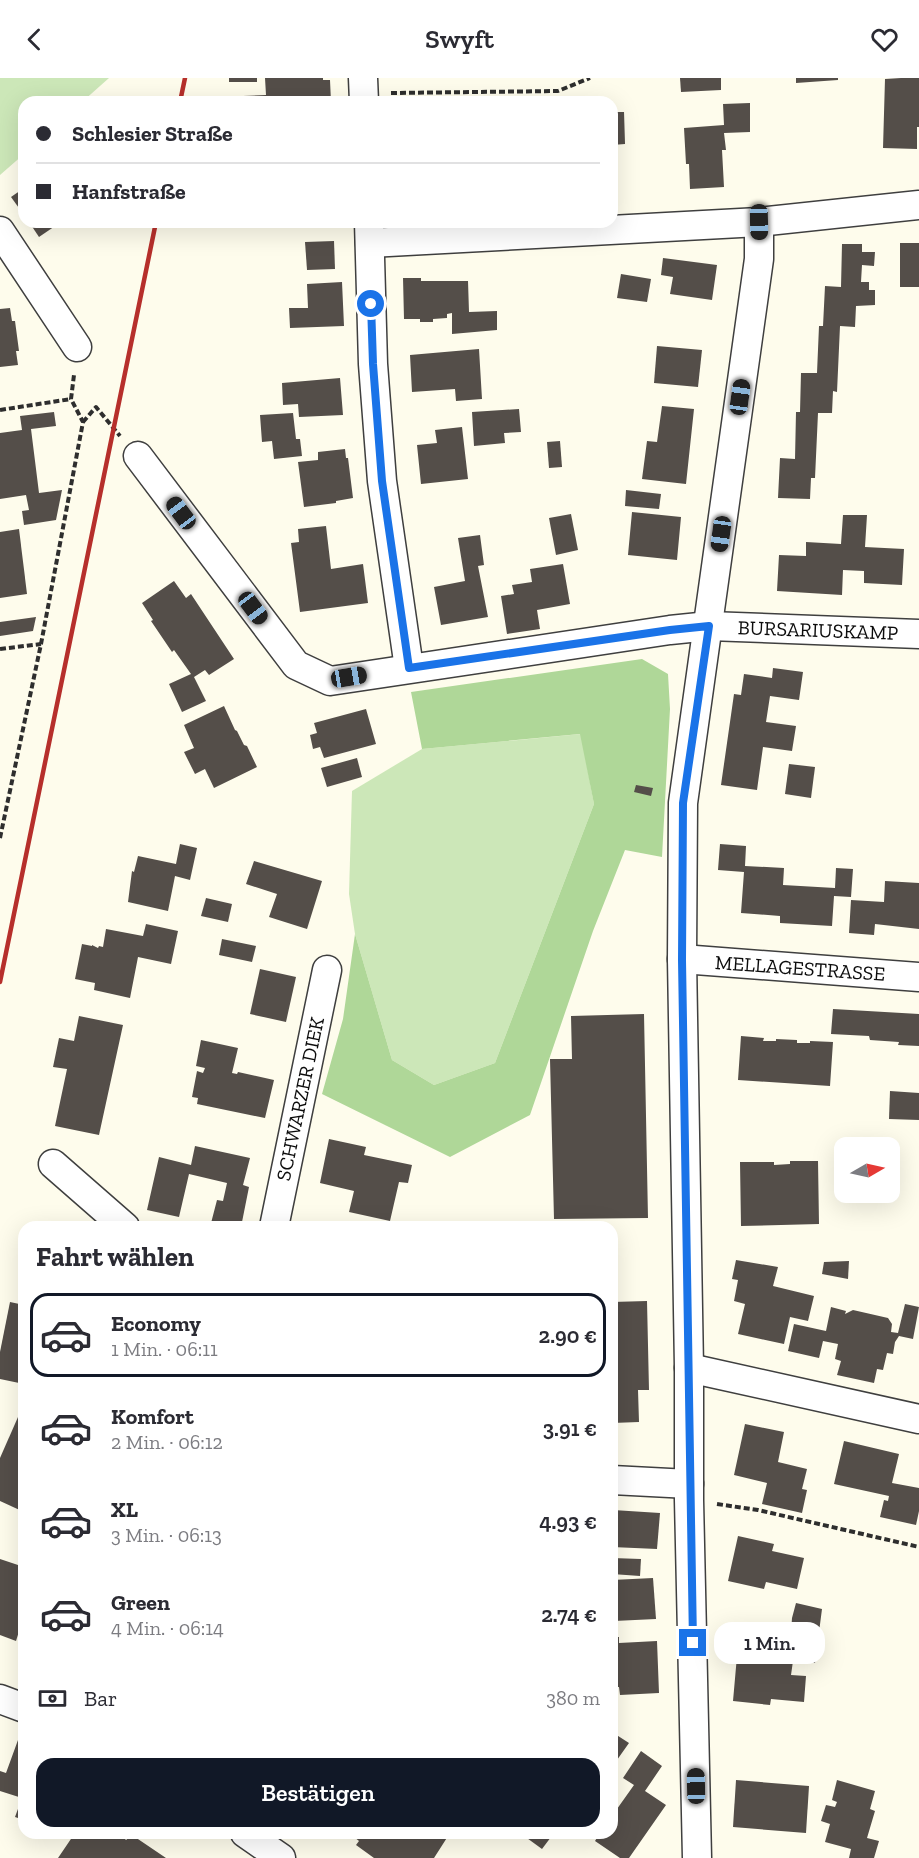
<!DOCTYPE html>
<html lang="de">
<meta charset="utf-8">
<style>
body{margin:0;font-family:"Zilla Slab",serif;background:#f7f7f7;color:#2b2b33;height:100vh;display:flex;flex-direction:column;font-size:22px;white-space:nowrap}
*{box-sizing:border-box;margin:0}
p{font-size:20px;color:#7c7c81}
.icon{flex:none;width:33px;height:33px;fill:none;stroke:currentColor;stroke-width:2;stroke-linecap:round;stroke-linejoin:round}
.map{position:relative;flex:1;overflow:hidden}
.sheet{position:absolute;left:18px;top:1143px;width:600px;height:618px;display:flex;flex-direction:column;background:#fff;border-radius:18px;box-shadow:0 6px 24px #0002}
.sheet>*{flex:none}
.guide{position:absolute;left:18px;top:18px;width:600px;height:132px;border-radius:18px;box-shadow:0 6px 24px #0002;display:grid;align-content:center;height:132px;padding:0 18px;background:#fff}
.needle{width:39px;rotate:81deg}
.fabs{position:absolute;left:834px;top:1059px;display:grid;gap:12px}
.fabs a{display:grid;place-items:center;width:66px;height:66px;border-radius:12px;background:#fff;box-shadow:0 6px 24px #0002;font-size:30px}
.end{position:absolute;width:27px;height:27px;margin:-14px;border:8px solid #1a73e8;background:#fff;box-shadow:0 0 0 3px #fff}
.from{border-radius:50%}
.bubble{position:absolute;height:42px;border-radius:18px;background:#fff;box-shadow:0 6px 24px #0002;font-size:20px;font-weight:600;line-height:42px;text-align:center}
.car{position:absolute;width:18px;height:36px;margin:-18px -9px;border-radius:8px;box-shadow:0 0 4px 2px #0007;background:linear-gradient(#222 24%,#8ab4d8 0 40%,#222 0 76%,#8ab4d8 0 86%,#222 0)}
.guide b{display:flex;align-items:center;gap:21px;height:57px;font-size:22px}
.guide b+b{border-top:2px solid #e1e1e2}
.guide i{width:15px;height:15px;background:#2b2b33}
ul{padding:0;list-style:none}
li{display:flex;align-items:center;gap:18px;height:84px;margin:0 12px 9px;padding:0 6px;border:3px solid transparent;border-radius:18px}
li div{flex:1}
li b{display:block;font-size:22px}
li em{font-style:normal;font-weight:600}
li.selected{border-color:#111827}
li>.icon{width:54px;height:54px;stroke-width:1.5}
h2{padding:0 18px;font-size:27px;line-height:72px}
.pay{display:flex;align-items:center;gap:15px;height:66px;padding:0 18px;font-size:22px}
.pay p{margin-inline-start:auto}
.action{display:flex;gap:12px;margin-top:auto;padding:12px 18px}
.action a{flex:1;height:69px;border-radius:18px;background:#111827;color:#fff;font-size:24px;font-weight:600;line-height:69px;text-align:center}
header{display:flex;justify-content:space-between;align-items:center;height:78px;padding:0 18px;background:#fff;font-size:27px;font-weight:600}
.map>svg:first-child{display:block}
</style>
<header><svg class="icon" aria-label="back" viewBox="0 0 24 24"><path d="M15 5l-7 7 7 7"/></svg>Swyft<svg class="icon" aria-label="heart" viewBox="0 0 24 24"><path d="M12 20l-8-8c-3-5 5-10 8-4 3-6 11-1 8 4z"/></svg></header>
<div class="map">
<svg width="919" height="1780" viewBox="0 0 919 1780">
<rect width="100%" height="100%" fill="#fefcec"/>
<g fill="#cce7b8">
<polygon points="0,0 109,0 82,24 24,24 24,76 0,97"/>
<polygon points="581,656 594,726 495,985 434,1007 392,982 355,856 349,816 352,713 422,671"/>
</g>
<polygon fill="#afd798" points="642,581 668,596 670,631 662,779 625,772 593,853 530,1037 450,1079 322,1016 343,941 355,856 392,982 434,1007 495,985 594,726 580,656 422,671 411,614"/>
<g fill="#544e49">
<rect x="229" y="0" width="28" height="4"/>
<polygon points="265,0 323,0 323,2 330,2 331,24 243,24 243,18 266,17"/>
<polygon points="680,0 721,0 721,12 681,14"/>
<polygon points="796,0 838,0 838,2 796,5"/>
<polygon points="901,0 919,0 919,49 917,49 917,71 883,70 885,1"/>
<polygon points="750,25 750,54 724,55 726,72 722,72 724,109 690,111 689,86 686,86 684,50 724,47 723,26"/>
<polygon points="612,34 624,34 625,66 612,67"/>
<polygon points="24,110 24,137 11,119"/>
<polygon points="29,144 61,144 39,159"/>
<polygon points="334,163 335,191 307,192 305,164"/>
<rect x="900" y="165" width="19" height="44"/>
<polygon points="842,166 862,166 862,174 875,174 874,188 862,187 861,204 869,204 869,212 875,212 875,227 856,228 855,249 840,248 837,314 833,313 832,335 818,335 815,400 811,400 810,421 778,420 780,380 795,381 796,334 800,334 801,295 817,295 819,248 823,248 825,208 841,209"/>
<polygon points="663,180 717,187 712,222 670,216 673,199 661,197"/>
<polygon points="621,196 651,201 647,224 617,220"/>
<polygon points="403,200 421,200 421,203 468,203 469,234 497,233 497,252 452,256 452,235 447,236 447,240 433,241 433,244 420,244 420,241 404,241"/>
<polygon points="342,204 344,248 290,250 289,230 308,230 307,206"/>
<polygon points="10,230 12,243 15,243 19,273 16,273 18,287 0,289 0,231"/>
<polygon points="657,268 702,272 698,309 654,305"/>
<polygon points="479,271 482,321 456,323 455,311 412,314 410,277"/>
<polygon points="340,300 343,337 299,339 298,326 283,327 282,305"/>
<polygon points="662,328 694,331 686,406 642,401 647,363 657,364"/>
<polygon points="519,331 521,354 504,355 505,365 474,368 472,334"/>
<polygon points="54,334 56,348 31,351 39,415 62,412 56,442 24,447 22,433 29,432 26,417 0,421 0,355 22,352 20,338"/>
<polygon points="293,335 296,361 300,361 302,378 274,381 272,363 262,364 260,337"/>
<polygon points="462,349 468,401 421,406 417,367 437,365 435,352"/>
<polygon points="560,363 562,389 549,390 547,364"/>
<polygon points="345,371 346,380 348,380 353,420 336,423 336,425 304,429 298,384 318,382 318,374"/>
<polygon points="626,412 661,416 659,431 625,428"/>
<polygon points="632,434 681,439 677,482 628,477"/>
<polygon points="571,436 578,472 556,477 549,440"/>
<polygon points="843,437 867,437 865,469 904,471 902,507 864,505 864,493 843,492 842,517 777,513 779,477 806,478 806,464 841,466"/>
<polygon points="326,448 331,491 363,486 368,525 300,534 291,465 299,464 298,451"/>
<polygon points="19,451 27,516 0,520 0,454"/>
<polygon points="480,457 484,487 478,488 488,539 441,547 434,509 465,503 458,460"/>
<polygon points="563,486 570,526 537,532 540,551 507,556 501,518 514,516 512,507 532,504 530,491"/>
<polygon points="174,503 186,520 191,516 234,581 209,597 205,592 194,599 206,623 182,634 169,606 191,596 174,572 172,574 151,543 153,542 142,525"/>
<polygon points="36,539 33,553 0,558 0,544"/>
<polygon points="773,590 803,594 799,622 770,618 766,644 796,648 792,673 763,669 757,712 721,707 734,616 741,617 744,596 772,600"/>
<polygon points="224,628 235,652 237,653 244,667 247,668 257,689 214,710 205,691 195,696 184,674 194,670 184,647"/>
<polygon points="366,631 376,666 324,680 320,669 313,671 310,657 317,655 314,645"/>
<polygon points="357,680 362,699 327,709 321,690"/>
<polygon points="789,686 815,689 811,720 785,716"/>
<polygon points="636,707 653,710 651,718 634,714"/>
<polygon points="180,766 197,770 190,802 175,798 168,833 128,824 132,793 134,794 138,778 176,786"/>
<polygon points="720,766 746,768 745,788 784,790 783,807 835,810 836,790 853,791 851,819 834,818 832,848 780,845 780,838 741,835 744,794 718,792"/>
<polygon points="254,783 322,803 307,851 269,839 277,816 246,806"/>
<polygon points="885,803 919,805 919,851 875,846 874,857 849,855 851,822 884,824"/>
<polygon points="206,820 232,826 228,844 201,838"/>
<polygon points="146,846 178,853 171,886 138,879 130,920 94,912 95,905 75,901 82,866 92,868 92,867 98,870 99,868 103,869 106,851 143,858"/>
<polygon points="222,861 256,868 252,884 219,877"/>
<polygon points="260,891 296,899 286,944 250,936"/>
<polygon points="833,931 919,936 919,968 898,967 899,964 870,962 869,958 831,956"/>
<polygon points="644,936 648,1140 554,1141 550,981 572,981 571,938"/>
<polygon points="79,938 123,947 99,1057 55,1048 67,991 53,989 59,960 74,963"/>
<polygon points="741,958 764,960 763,963 776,963 776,961 797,962 797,965 810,965 810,963 833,964 830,1008 738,1002"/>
<polygon points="201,962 238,970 232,995 237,996 238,994 274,1002 265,1040 197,1026 198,1020 192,1019 197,993 203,995 205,990 196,988"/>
<polygon points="890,1013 919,1015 919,1042 889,1041"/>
<polygon points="329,1061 366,1069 364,1077 412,1087 408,1105 399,1104 390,1143 349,1134 354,1113 320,1105"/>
<polygon points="195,1068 250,1080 243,1107 249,1109 241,1149 210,1149 217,1122 223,1123 227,1105 189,1096 179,1139 147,1132 159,1079 191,1087"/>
<polygon points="790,1083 818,1083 819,1146 741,1148 740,1084 774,1084 774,1087 790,1086"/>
<polygon points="736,1182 778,1189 773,1208 814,1218 808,1243 790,1239 784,1266 738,1256 745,1226 734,1223 738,1202 732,1201"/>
<polygon points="849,1183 848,1201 822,1196 824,1184"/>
<polygon points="647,1223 649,1312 638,1312 639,1344 612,1345 612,1224"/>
<polygon points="10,1224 24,1227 24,1306 0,1301 0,1274"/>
<polygon points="905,1226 919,1229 913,1261 899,1258 895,1264 893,1276 887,1275 883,1292 877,1291 874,1305 837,1297 841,1283 835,1281 838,1266 823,1263 819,1280 788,1273 794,1246 826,1253 831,1229 846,1233 845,1236 853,1232 888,1240 892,1246 891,1254 898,1255"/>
<polygon points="18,1339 24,1341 24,1434 0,1423 0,1380"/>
<polygon points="745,1346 784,1354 778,1384 807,1391 802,1411 807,1412 802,1435 762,1426 767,1405 734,1397"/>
<polygon points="844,1363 899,1376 892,1405 919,1410 919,1433 916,1447 880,1439 884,1422 888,1423 889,1418 834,1406"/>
<polygon points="613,1432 660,1435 657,1471 612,1469"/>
<polygon points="738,1458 774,1466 772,1473 804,1480 797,1511 766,1504 764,1511 728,1503"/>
<polygon points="612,1480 641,1481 640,1498 612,1496"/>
<polygon points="0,1481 24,1489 24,1537 16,1563 0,1557"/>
<polygon points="653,1500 656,1541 614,1543 612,1502"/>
<polygon points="796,1525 822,1531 815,1585 793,1583 791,1597 806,1598 804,1624 771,1621 770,1627 733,1623 737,1578 789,1584 792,1540"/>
<polygon points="612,1559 619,1559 619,1565 657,1563 659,1615 620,1617 619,1609 612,1609"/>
<polygon points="612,1648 618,1652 615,1656 629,1665 612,1689"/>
<polygon points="18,1662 24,1664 24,1742 15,1739 22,1720 0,1713 0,1693 6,1695"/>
<polygon points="641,1673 662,1688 645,1713 666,1727 629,1780 620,1780 595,1763 600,1755 612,1755 612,1738 634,1707 623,1700"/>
<polygon points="736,1702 809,1708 806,1755 733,1749"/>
<polygon points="837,1702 875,1713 870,1731 875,1733 867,1760 879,1763 874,1780 849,1780 851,1771 825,1764 830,1746 821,1743 826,1727 835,1729 837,1724 832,1722"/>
<polygon points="75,1755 130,1755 125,1761 126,1762 132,1757 166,1780 58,1780"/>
<polygon points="349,1755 403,1755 409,1759 412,1755 450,1755 434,1780 374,1780 356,1767 359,1763"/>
<polygon points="520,1755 554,1755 542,1771"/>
</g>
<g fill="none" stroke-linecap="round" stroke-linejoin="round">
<defs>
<g id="minor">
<polyline points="363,0 364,24"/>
<polyline points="369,144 373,286 382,403 409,590"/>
<polyline points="0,153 77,269"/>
<polyline points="370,165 759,144 919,127"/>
<polyline points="138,378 296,587 330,603 670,552 709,548 919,556"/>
<polyline points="682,881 919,899"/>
<polyline points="53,1086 125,1149"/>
<polyline points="274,1149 327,892"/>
<polyline points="689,1290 919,1341"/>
<polyline points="612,1402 689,1406"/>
<polyline points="0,1621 24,1630"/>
<polyline points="245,1755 281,1780"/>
<polyline points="697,1780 689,1422 689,1290 682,881 683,725 759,181 759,144"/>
</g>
</defs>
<use href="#minor" stroke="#3f3f3f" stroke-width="31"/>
<g stroke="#2e2e2e" stroke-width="4" stroke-dasharray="6 3" stroke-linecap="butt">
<polyline points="391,15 558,13 590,0"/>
<polyline points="0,332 71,321"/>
<polyline points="83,344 96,329 120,358"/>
<polyline points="0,571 41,566"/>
<polyline points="0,760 41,566 83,344 71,321 74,297"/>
<polyline points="717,1426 758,1432 919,1469"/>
</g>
<use href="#minor" stroke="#fff" stroke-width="28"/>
<g stroke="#b62f2b" stroke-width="4.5">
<polyline points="180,24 185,0"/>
<polyline points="0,904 156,144"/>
</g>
</g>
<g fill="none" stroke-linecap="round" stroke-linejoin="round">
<polyline stroke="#1a73e8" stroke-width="8" points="371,226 373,286 382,403 409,590 670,552 709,548 683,725 682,882 693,1565"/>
</g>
<g text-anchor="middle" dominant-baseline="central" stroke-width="6" stroke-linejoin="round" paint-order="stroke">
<g font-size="20" fill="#0c0c0c" stroke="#fff">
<text transform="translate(818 552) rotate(2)">BURSARIUSKAMP</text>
<text transform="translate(800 890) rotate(4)">MELLAGESTRASSE</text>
<text transform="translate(300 1021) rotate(-78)">SCHWARZER DIEK</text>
</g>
</g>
</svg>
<div class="fabs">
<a><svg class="needle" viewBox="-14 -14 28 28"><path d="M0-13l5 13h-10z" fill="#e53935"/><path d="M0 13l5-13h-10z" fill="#7c7c81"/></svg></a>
</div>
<i class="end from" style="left:371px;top:226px"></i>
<i class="end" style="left:693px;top:1565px"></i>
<div class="bubble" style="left:714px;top:1544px;width:111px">1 Min.</div>
<i class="car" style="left:759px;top:144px;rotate:179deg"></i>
<i class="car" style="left:740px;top:319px;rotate:8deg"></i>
<i class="car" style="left:181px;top:435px;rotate:323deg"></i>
<i class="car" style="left:721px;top:456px;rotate:188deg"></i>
<i class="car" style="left:253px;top:530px;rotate:143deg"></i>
<i class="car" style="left:349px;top:599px;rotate:81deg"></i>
<i class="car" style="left:696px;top:1708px;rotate:359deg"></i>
<div class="guide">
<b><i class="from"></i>Schlesier Straße</b>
<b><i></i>Hanfstraße</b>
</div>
<section class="sheet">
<h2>Fahrt wählen</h2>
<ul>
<li class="selected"><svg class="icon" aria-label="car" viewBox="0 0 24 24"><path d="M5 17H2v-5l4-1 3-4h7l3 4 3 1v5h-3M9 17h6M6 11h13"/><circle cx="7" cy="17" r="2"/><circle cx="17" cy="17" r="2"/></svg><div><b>Economy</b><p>1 Min. · 06:11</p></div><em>2.90 €</em></li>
<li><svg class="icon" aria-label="car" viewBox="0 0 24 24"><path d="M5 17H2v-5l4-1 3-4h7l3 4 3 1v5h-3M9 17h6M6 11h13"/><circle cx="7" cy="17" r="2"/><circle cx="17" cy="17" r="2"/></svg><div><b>Komfort</b><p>2 Min. · 06:12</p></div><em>3.91 €</em></li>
<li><svg class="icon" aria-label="car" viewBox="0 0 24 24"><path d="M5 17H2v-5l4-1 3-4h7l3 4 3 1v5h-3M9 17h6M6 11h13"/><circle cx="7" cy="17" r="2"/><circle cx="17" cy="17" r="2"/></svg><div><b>XL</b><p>3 Min. · 06:13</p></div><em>4.93 €</em></li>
<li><svg class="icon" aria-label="car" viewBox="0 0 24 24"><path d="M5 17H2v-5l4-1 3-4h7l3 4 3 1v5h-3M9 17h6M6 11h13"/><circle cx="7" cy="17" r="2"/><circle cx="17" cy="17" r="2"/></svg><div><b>Green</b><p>4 Min. · 06:14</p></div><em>2.74 €</em></li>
</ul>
<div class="pay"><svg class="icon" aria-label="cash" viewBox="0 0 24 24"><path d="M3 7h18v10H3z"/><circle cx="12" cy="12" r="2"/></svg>Bar<p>380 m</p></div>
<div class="action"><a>Bestätigen</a></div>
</section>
</div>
